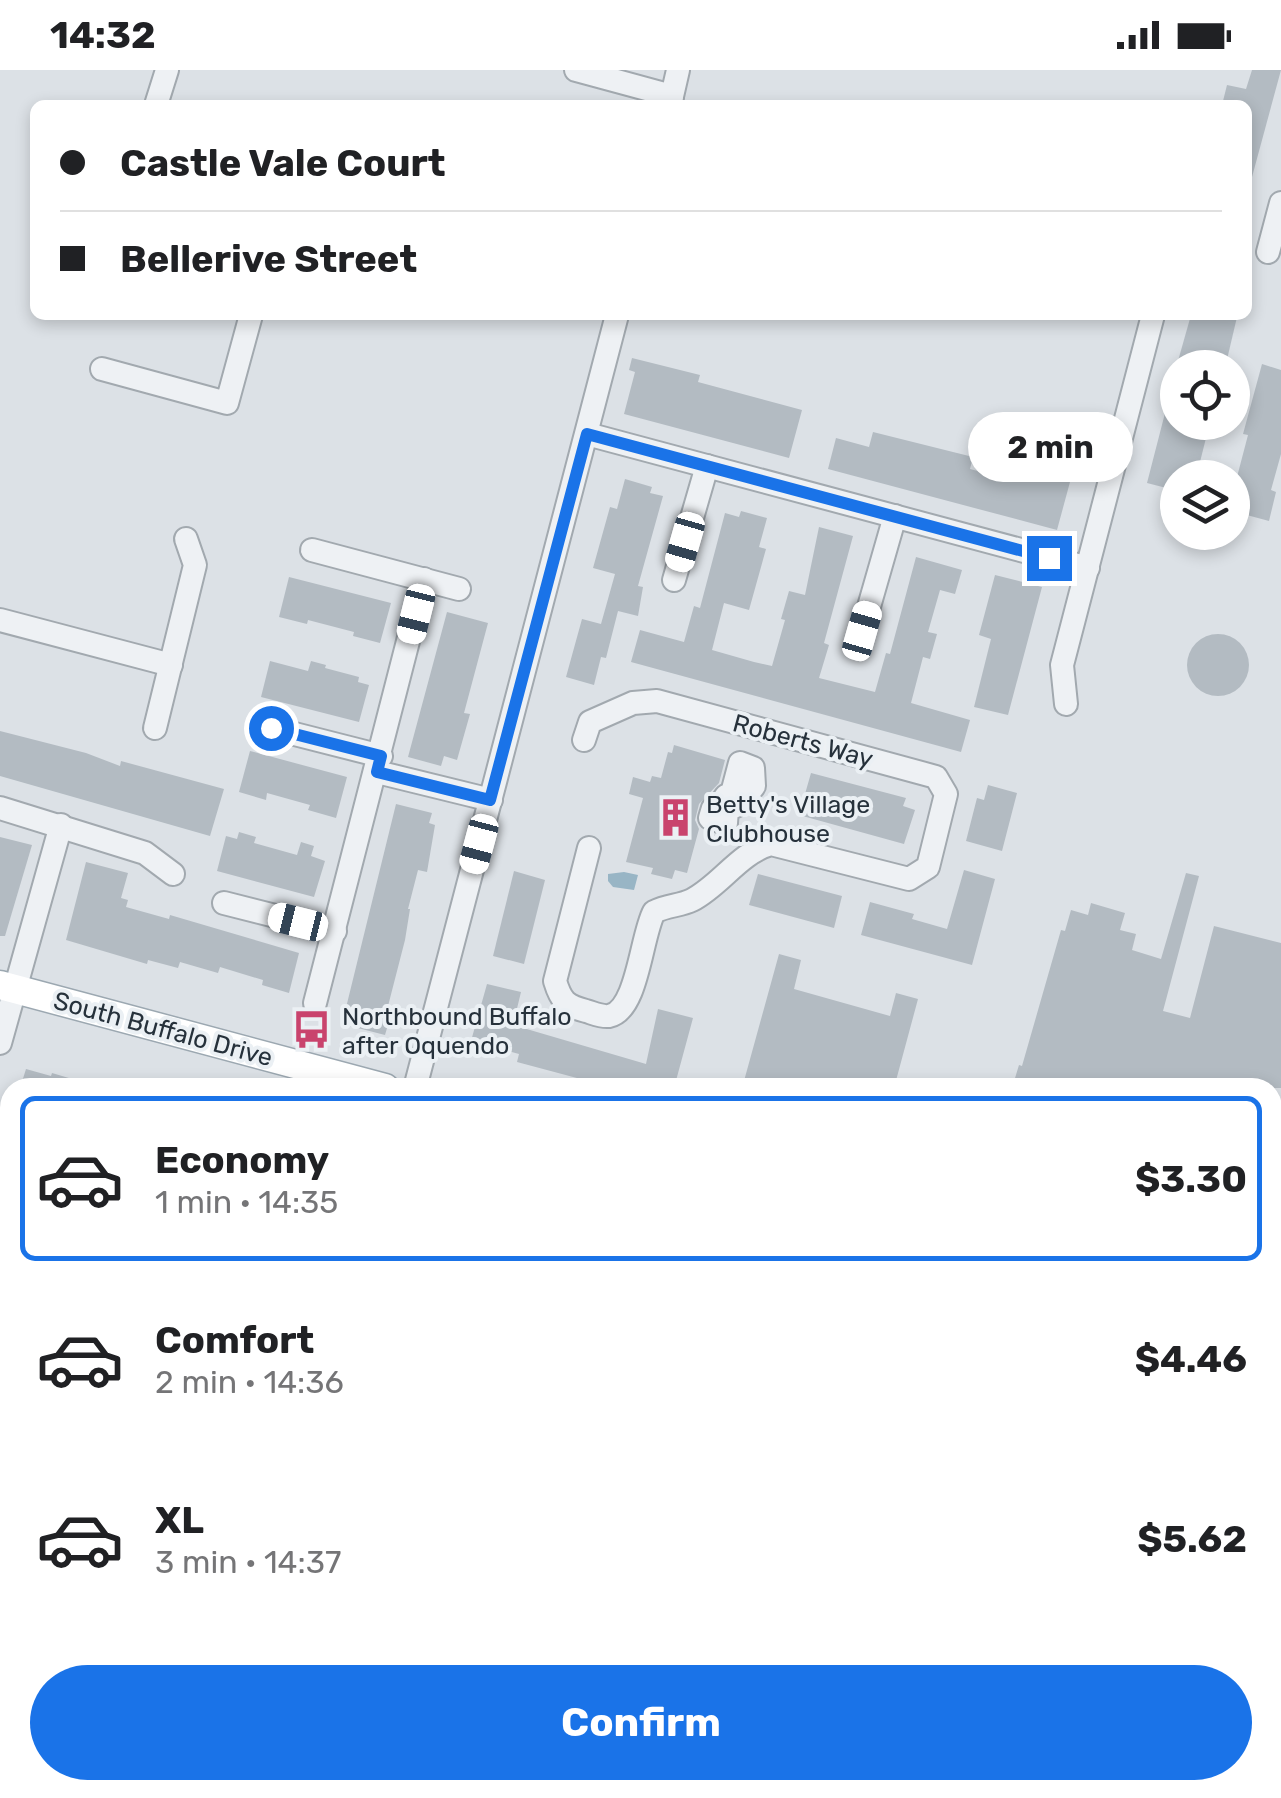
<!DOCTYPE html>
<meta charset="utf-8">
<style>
body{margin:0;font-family:Rubik,sans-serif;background:#f2f2f2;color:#202124;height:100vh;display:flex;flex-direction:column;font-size:38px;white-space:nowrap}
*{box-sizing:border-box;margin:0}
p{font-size:32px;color:#757577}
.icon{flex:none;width:55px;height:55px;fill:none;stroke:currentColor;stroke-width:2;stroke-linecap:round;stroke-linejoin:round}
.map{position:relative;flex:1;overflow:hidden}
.panel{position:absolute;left:0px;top:1008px;width:1282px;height:722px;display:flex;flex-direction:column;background:#fff;border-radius:30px 30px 0 0;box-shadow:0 5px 15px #0003}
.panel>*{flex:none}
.top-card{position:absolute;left:30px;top:30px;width:1222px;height:220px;border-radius:15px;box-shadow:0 5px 15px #0003;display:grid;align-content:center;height:220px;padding:0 30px;background:#fff}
.fabs{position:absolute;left:1160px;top:280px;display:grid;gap:20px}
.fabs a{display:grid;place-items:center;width:90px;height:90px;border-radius:50%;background:#fff;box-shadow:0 5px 15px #0003;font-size:50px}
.end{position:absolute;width:45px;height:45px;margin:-22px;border:12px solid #1a73e8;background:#fff;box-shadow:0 0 0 5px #fff}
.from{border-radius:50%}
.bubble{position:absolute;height:70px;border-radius:35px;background:#fff;box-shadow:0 5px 15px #0003;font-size:32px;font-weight:700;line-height:70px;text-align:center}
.car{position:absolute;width:30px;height:60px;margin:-30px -15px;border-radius:12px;box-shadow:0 0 8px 2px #0007;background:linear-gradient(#fff 24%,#345 0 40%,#fff 0 76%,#345 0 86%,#fff 0)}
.top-card b{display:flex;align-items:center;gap:35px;height:95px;font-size:38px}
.top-card b+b{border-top:2px solid #e0e0e0}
.top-card i{width:25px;height:25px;background:#202124}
ul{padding:18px 0 0;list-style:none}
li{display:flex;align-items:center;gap:30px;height:165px;margin:0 20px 15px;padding:0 10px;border:5px solid transparent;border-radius:15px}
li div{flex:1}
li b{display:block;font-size:38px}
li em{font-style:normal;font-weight:700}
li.active{border-color:#1a73e8}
li>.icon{width:90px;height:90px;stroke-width:1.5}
.primary-button{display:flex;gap:20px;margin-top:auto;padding:20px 30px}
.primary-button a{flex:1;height:115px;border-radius:60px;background:#1a73e8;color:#fff;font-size:40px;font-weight:700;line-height:115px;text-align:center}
.status{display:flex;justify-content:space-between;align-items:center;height:70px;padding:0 50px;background:#fff;direction:ltr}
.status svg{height:28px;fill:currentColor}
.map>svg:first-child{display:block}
</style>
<div class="status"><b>14:32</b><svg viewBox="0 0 49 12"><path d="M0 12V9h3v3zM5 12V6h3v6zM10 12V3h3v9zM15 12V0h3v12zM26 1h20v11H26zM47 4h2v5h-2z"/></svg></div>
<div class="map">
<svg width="1281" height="1728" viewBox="0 0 1281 1728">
<rect width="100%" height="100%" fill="#dce1e6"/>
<polygon fill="#98b5c5" points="624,802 638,805 634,820 613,817 608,811 608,804"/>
<g fill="#b3bbc2">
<polygon points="1252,0 1281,0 1252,107 1248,106 1248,35 1222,35 1227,15 1246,19"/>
<polygon points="1191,245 1237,247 1225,298 1176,298"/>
<polygon points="632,288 700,305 698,312 802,340 789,388 624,344 635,302 629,300"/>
<polygon points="1262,294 1281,300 1281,384 1271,420 1276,422 1269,451 1232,441 1232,426 1248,365 1243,364"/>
<polygon points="1173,312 1178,313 1178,352 1210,352 1196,408 1178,408 1178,421 1147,413"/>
<polygon points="873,362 973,387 970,399 1008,409 1011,399 1070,412 1057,460 828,399 836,368 869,377"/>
<polygon points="625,409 652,417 650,423 663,426 638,516 643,517 638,546 618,541 606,588 601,587 594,615 566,607 582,549 601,554 615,504 593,498 610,437 617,439"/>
<polygon points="741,441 767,448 759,477 766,479 749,540 724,533 712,580 754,592 772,596 785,550 781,549 789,521 805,525 819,457 853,466 824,573 829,575 819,608 875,622 886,583 890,584 916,487 962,500 955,524 940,520 928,562 937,564 930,589 923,587 911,633 970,650 961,682 631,592 640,560 684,572 694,536 700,538 725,443 739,447"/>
<polygon points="995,505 1042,517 1008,645 974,637 991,569 979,565"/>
<polygon points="289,507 391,533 380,573 353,566 354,562 308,550 307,554 279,547"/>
<polygon points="447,542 488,553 464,643 470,644 457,690 444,686 441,696 408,687"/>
<circle cx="1218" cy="595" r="31"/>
<polygon points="270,591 308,601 311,591 326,595 325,598 359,607 358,612 369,615 359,652 261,627"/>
<polygon points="0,661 86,683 120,696 121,691 224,719 210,766 0,706"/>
<polygon points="674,675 725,690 719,713 699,734 695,750 699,759 687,803 675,800 672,809 651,804 653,798 626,792 643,728 629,724 633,707 650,712 652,706 661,708 668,682 672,683"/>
<polygon points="250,681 347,707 336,748 308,740 310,735 267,723 266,730 239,722"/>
<polygon points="811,703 906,728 903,736 915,740 904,774 799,745"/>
<polygon points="988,715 1017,723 1002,781 966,771 977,728 984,730"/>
<polygon points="396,734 432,743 429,753 435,755 427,802 418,800 408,839 410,839 405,870 387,940 392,941 385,965 342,954"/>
<polygon points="239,762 256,767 254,773 297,785 301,772 314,776 311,786 325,791 314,827 217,801 226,766 237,769"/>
<polygon points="0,767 32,775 5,866 0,866"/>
<polygon points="86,792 128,803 121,828 128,830 126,837 169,849 170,845 299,883 289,923 262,915 263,910 220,897 218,903 180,892 178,898 148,890 147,894 66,870"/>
<polygon points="964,800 995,809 972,895 861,865 870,832 914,844 912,849 947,859"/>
<polygon points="514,801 545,810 524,894 493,886"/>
<polygon points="1186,803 1199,806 1163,941 1190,948 1214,856 1281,873 1281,1018 1012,1018 1019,995 1022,996 1061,860 1065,861 1071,840 1088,845 1091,833 1125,843 1120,860 1136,864 1132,880 1161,889"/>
<polygon points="758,804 842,826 834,858 749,835"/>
<polygon points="779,884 801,890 794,919 890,946 896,923 918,929 894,1018 769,1018 744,1011"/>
<polygon points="487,914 521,922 513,955 646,994 658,939 693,948 674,1018 603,1015 517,992 519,984 471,971"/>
<polygon points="26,999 51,1006 52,1003 89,1014 89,1018 20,1018"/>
</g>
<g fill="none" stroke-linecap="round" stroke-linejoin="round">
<defs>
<g id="minor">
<polyline points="576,0 672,26"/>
<polyline points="156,35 167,0"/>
<polyline points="670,35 678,0"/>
<polyline points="1268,182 1281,133"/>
<polyline points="102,299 227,333 251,245"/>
<polyline points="587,364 1088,498"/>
<polyline points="312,480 459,519"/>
<polyline points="674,510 707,396"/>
<polyline points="0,550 171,595"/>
<polyline points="862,561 895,446"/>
<polyline points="1066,634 1062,595 1153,245"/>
<polyline points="155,658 195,495 186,469"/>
<polyline points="271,658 381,686"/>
<path d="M584,670L590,652L633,633L657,631L936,707L946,724L928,797L909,809L771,774C739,783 721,815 692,830C680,836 667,835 654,842C641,866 638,940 609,946C601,947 593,943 586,941C566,936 561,931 555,911L589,778"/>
<polygon points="740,693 753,698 754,716 740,734 727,740 726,753 710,748 713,738 717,739 726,726 731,727"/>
<polyline points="377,702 491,730"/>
<polyline points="0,738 145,783 173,804"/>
<polyline points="224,833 335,861"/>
<polyline points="315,933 424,509"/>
<polyline points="0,973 61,755"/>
<polyline points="415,1018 617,245"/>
<polyline points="0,1075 10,1078"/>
<polyline points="1272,1433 1281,1436"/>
<polyline points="0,1453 10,1455"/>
<polyline points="981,1720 1010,1728"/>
<polyline points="206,1728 208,1720"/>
<polyline points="416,1728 418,1720"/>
<polyline points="633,1728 636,1720"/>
<polyline points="848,1728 850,1720"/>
<polyline points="1051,1728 1053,1720"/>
<polyline points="1272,1728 1281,1699"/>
</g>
<g id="major">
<polyline points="0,915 385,1018"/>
<polyline points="1272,1233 1281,1236"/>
<polyline points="1272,1269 1281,1271"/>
</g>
</defs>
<use href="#minor" stroke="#a2a9af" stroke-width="26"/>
<use href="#major" stroke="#9ca8b1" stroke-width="31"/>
<use href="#minor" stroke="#eef1f4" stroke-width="22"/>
<use href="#major" stroke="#fff" stroke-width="28"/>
</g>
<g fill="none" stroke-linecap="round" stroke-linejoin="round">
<polyline stroke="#1a73e8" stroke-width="12" points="271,658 381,686 377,702 490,730 587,364 1049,488"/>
</g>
<defs>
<symbol id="building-bare" viewBox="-9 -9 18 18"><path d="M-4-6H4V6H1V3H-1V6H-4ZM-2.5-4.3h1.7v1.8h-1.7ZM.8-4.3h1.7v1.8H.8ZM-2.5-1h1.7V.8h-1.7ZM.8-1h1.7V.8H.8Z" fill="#c9436d" stroke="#ebf0f4" stroke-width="2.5" paint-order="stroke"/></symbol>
<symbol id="bus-bare" viewBox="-9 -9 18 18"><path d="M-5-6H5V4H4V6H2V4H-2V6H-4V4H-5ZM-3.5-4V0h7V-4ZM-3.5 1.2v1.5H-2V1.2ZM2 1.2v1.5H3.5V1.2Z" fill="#c9436d" stroke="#ebf0f4" stroke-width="2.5" paint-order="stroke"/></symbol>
</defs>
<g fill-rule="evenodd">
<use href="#building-bare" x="648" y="720" width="55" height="55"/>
<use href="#bus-bare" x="284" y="932" width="55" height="55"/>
</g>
<g text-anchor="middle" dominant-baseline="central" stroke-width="8" stroke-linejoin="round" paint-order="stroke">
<g font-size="25" fill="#26313b" stroke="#ebf0f4">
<text transform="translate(803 671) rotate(15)">Roberts Way</text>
<text transform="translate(163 959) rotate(15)">South Buffalo Drive</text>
</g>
<g font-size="25" fill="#26313b" stroke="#ebf0f4" text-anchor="start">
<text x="706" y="734">Betty's Village<tspan x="706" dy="29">Clubhouse</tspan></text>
<text x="342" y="946">Northbound Buffalo<tspan x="342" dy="29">after Oquendo</tspan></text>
</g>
</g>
</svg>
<div class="fabs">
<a><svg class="icon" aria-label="locate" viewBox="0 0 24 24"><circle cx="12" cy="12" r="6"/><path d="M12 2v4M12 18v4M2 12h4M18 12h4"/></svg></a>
<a><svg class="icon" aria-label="layers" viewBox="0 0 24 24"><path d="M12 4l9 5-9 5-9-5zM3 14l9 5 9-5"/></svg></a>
</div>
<i class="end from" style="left:271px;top:658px"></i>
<i class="end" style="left:1049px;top:488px"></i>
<div class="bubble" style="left:968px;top:342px;width:165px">2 min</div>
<i class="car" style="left:685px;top:472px;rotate:196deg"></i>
<i class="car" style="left:416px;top:544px;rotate:194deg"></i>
<i class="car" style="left:862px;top:561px;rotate:16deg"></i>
<i class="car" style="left:479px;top:774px;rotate:195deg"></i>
<i class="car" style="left:298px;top:852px;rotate:284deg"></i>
<div class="top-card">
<b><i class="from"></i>Castle Vale Court</b>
<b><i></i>Bellerive Street</b>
</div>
<section class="panel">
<ul>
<li class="active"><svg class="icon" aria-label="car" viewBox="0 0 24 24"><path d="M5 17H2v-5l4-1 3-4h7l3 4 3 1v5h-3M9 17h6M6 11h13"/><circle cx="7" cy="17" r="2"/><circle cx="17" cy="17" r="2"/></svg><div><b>Economy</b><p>1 min · 14:35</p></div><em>$3.30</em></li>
<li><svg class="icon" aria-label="car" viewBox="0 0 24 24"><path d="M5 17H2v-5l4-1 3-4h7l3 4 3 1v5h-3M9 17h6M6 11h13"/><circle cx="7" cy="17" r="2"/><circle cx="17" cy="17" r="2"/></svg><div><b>Comfort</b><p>2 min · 14:36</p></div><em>$4.46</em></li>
<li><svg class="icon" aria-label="car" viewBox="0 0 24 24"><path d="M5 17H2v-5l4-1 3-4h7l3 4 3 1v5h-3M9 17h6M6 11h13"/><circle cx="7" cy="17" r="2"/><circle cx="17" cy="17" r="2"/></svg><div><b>XL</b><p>3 min · 14:37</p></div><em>$5.62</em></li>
</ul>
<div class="primary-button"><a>Confirm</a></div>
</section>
</div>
